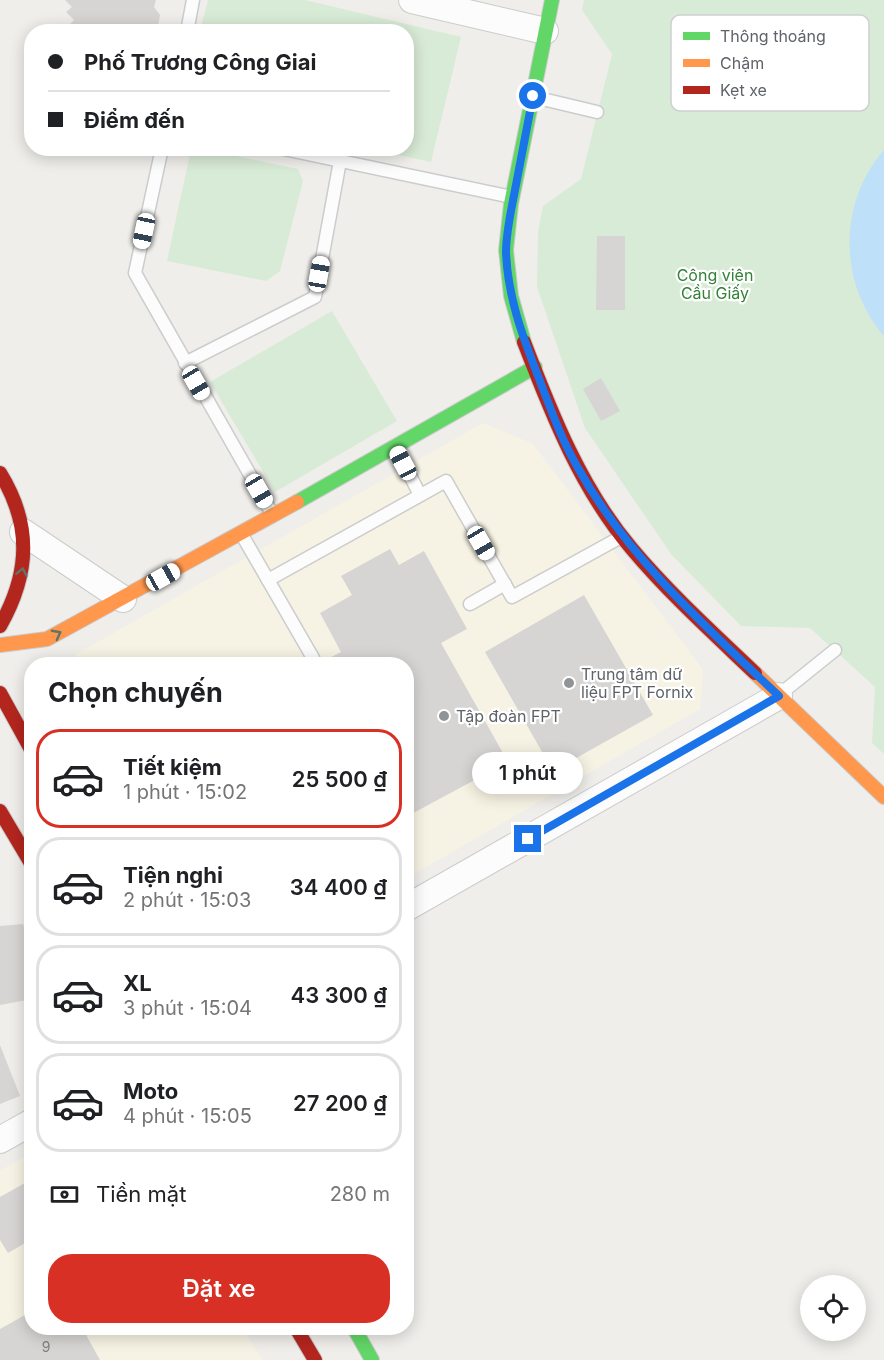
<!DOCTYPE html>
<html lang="vi">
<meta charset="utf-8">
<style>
body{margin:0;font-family:Inter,sans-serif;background:#f6f6f6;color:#202124;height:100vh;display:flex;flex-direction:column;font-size:22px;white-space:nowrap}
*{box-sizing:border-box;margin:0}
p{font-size:20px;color:#757577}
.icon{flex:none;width:33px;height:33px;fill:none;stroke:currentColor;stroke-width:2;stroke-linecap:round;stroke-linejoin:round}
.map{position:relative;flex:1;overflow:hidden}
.panel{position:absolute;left:24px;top:657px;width:390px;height:678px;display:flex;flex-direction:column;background:#fff;border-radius:24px;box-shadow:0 3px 15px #0003}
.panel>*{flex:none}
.guide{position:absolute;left:24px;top:24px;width:390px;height:132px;border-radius:24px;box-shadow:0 3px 15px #0003;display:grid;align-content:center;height:132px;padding:0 24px;background:#fff}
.buttons{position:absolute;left:800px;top:1275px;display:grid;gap:12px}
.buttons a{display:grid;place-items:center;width:66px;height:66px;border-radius:50%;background:#fff;box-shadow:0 3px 15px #0003;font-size:30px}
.end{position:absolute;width:27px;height:27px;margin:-14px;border:8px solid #1a73e8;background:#fff;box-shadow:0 0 0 3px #fff}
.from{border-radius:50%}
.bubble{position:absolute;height:42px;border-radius:21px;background:#fff;box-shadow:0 3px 15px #0003;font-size:20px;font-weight:600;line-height:42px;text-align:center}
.car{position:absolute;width:18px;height:36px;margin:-18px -9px;border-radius:8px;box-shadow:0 0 4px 2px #0007;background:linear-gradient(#fff 24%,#345 0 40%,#fff 0 76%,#345 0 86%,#fff 0)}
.guide b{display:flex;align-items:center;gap:21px;height:57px;font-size:22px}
.guide b+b{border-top:2px solid #e0e0e0}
.guide i{width:15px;height:15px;background:#202124}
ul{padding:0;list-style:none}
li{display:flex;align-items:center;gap:18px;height:99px;margin:0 12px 9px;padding:0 12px;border:3px solid #e0e0e0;border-radius:24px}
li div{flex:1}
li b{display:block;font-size:22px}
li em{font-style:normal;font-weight:600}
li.current{border-color:#d93025}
li>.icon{width:54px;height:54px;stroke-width:1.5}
h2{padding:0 24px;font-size:27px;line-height:72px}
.pay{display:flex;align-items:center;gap:15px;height:66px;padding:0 24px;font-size:22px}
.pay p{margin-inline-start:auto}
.action{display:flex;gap:12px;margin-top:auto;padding:12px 24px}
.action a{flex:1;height:69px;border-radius:24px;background:#d93025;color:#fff;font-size:24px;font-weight:600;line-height:69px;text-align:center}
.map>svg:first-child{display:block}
</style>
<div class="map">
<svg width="884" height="1360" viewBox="0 0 884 1360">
<rect width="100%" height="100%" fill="#efeeea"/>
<g fill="#f7f3e4">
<polygon points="483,423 533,444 703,670 700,709 407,878 406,664 72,664 75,655"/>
<polygon points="31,1153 32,1328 243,1328 262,1360 0,1360 0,1171"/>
</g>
<g fill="#d8ebd6">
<polygon points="208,0 305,0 461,37 431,162 372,149 406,148 406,32 200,31"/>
<polygon points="584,0 884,0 884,754 872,743 875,687 810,628 741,626 671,554 585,428 537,287 538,232 543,206 581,179 612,54 582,10"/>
<polygon points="191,149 203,149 298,169 303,181 280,271 266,281 167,261"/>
<polygon points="332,311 397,421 275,492 210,382"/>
</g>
<path fill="#bfe0f9" d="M884,150V336C838,283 838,203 884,150Z"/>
<g fill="#d6d5d3">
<polygon points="65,0 156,0 154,7 160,15 157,32 75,32 69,25 74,20 66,12 72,7"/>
<polygon points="597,236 625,236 625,310 596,310"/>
<polygon points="601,378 620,411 601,421 583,389"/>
<polygon points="390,549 399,565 424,551 467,629 441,643 508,762 406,817 406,664 318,664 341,652 320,613 352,595 341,576"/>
<polygon points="584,595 653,715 553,771 485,652"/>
<polygon points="23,924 32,955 32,999 0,1005 0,926"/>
<polygon points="0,1045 20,1096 0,1104"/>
<polygon points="32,1179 32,1239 8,1253 0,1240 0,1197"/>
<polygon points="32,1311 32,1328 95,1328 85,1333 100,1360 0,1360 0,1329"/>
</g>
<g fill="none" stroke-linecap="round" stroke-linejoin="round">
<defs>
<g id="lane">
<polyline points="187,32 193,0"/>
<polyline points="534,97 597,112"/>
<polyline points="162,148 135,273 273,515"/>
<polyline points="279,148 512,197"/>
<polyline points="185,363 315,297 340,161"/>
<polyline points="396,448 420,495"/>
<polyline points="242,535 313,658"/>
<polyline points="268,580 446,481 512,597 621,537"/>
<polyline points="470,604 505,584"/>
<polyline points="779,695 835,650"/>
</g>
<g id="street">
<polyline points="412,0 545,31"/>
<polyline points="23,532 123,599"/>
<polyline points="406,908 779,696"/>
<polyline points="0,1140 32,1122"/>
</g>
<g id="fast">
<polyline points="524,342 511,296 506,250 511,204 552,0"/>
<polyline points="297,502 535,367"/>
<polyline points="354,1328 372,1360"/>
</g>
<g id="slow">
<polyline points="0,645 47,639 297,502"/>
<polyline points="755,673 884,797"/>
</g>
<g id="jam">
<path d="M524,342C552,415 581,489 632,549C669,593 713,633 755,673"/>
<path d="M0,473C32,525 30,573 0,626"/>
<polyline points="0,693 32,751"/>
<polyline points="0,811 32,865"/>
<polyline points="296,1328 315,1360"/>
</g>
</defs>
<use href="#lane" stroke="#cbcccc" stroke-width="15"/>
<use href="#street" stroke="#cbcccc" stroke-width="28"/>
<use href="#fast" stroke="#cacacb" stroke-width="16"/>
<use href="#slow" stroke="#cacacb" stroke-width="16"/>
<use href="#jam" stroke="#cacacb" stroke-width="16"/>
<use href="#lane" stroke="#fdfcfc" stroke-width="12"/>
<use href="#street" stroke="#fdfcfc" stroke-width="26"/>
<use href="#fast" stroke="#63d668" stroke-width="14"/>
<use href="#slow" stroke="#ff974d" stroke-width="14"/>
<use href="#jam" stroke="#b3261e" stroke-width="14"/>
</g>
<defs><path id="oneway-chevron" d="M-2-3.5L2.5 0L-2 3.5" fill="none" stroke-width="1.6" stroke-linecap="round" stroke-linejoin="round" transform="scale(1.5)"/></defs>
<g stroke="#607468">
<use href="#oneway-chevron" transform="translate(22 572) rotate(-78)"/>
<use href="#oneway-chevron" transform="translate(57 634) rotate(-28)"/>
</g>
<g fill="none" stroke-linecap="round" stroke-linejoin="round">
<path stroke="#1a73e8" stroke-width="8" d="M528,839L779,696C705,626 628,558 578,468C561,439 550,407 538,376C522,335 508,297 506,253C506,232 511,211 515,190C521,159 527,128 533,96"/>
</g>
<g fill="#919496" stroke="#fff" stroke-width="2">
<circle cx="569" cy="683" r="6"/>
<circle cx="444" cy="716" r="6"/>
</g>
<g text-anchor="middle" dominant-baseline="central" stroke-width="4.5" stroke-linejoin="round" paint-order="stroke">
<g font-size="14" fill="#7e8184">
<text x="46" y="1346">9</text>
</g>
<g font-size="16" fill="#348238" stroke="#fff">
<text x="715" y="275">Công viên<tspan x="715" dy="18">Cầu Giấy</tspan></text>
</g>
<g font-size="16" fill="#5f6368" stroke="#fff" text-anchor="start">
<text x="581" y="674">Trung tâm dữ<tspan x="581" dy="18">liệu FPT Fornix</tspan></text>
<text x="456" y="716">Tập đoàn FPT</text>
</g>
</g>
<rect x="671" y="15" width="198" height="96" rx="9" fill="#fff" stroke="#cfd0d2" stroke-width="1.5"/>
<rect x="683" y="32" width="27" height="8" fill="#63d668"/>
<rect x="683" y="59" width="27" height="8" fill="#ff974d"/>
<rect x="683" y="86" width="27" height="8" fill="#b3261e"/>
<g font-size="16" fill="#5f6368">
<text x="720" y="42">Thông thoáng</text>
<text x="720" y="69">Chậm</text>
<text x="720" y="96">Kẹt xe</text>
</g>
</svg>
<div class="buttons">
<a><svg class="icon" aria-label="locate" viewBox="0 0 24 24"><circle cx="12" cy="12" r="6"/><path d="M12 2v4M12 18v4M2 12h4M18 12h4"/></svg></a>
</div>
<i class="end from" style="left:533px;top:96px"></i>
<i class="end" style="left:528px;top:839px"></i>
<div class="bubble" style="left:472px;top:752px;width:111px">1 phút</div>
<i class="car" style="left:144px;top:231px;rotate:192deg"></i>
<i class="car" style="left:319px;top:274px;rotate:10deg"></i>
<i class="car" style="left:196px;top:383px;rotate:150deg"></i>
<i class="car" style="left:403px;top:463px;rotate:332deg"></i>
<i class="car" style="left:259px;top:491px;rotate:150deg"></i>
<i class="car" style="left:481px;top:543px;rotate:150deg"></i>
<i class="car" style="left:163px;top:577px;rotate:61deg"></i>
<div class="guide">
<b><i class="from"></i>Phố Trương Công Giai</b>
<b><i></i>Điểm đến</b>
</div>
<section class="panel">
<h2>Chọn chuyến</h2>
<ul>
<li class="current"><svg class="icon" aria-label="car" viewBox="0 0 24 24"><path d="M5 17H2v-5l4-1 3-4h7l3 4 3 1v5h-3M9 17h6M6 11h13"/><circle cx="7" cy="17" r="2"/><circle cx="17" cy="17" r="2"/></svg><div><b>Tiết kiệm</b><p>1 phút · 15:02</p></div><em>25 500 ₫</em></li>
<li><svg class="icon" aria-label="car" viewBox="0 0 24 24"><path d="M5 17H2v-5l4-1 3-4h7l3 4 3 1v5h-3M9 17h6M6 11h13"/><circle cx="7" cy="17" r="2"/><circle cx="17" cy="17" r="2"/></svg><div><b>Tiện nghi</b><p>2 phút · 15:03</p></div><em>34 400 ₫</em></li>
<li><svg class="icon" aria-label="car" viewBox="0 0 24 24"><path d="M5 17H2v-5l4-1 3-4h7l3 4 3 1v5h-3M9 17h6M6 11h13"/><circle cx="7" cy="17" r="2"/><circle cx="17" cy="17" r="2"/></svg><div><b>XL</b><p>3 phút · 15:04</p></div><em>43 300 ₫</em></li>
<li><svg class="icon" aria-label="car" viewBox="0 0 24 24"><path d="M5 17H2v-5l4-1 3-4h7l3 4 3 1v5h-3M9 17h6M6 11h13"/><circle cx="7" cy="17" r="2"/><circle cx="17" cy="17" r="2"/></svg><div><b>Moto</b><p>4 phút · 15:05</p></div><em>27 200 ₫</em></li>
</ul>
<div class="pay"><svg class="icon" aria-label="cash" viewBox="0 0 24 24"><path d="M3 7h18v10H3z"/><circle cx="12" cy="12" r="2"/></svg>Tiền mặt<p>280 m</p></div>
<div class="action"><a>Đặt xe</a></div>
</section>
</div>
